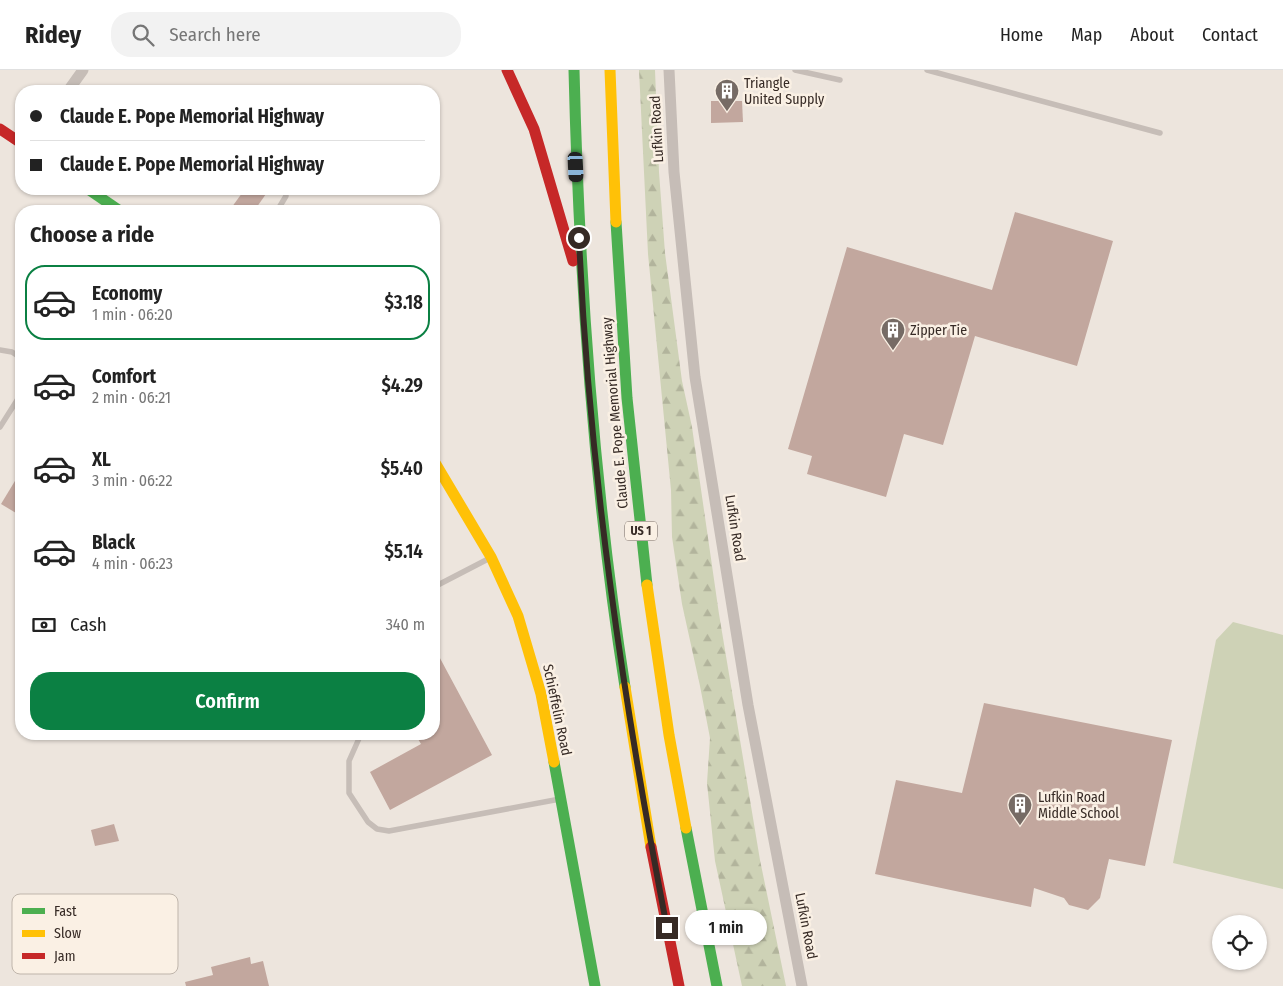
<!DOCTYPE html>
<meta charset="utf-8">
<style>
body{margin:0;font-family:"Fira Sans Condensed",sans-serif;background:#f2f2f2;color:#222;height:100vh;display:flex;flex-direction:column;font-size:19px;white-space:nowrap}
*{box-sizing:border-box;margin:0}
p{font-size:16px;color:#767676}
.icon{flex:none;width:28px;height:28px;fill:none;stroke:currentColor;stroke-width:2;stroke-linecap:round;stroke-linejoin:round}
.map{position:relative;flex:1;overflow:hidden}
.drawer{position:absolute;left:15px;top:135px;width:425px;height:535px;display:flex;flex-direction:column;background:#fff;border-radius:20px;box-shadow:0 1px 4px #0004}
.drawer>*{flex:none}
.hud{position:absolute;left:15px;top:15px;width:425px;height:110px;border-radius:20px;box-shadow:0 1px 4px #0004;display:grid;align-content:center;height:110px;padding:0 15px;background:#fff}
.tools{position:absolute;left:1212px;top:845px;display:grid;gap:10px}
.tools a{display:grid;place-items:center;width:55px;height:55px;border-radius:50%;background:#fff;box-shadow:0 1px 4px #0004;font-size:25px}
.end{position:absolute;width:22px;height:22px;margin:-11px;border:6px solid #362a25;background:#fff;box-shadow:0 0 0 2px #fff}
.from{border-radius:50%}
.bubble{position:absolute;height:35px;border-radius:18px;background:#fff;box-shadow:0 1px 4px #0004;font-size:16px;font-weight:600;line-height:35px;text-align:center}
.car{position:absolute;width:15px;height:30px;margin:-15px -8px;border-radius:6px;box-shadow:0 0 4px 1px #0007;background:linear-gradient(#222 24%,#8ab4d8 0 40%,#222 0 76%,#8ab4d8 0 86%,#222 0)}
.hud b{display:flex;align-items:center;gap:18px;height:48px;font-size:19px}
.hud b+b{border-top:1px solid #e0e0e0}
.hud i{width:12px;height:12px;background:#222}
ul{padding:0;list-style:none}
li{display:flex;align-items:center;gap:15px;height:75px;margin:0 10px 8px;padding:0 5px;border:2px solid transparent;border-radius:20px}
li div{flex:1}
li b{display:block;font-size:19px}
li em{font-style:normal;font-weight:600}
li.active{border-color:#0b8043}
li>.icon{width:45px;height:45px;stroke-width:1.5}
h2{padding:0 15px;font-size:22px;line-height:60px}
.pay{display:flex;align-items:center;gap:12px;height:55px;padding:0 15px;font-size:19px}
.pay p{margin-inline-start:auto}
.action{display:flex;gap:10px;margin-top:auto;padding:10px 15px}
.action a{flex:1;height:58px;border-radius:20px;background:#0b8043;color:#fff;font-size:20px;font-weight:600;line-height:58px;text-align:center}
header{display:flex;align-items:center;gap:30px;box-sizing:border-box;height:70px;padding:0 25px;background:#fff;border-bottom:1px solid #e0e0e0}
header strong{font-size:24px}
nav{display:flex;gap:28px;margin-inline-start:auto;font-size:18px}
.search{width:350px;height:45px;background:#f2f2f2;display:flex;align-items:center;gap:12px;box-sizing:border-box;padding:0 18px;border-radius:20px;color:#767676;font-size:19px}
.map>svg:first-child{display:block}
</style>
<header>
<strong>Ridey</strong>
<div class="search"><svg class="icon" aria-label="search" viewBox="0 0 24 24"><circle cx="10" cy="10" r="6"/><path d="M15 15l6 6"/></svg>Search here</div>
<nav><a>Home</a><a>Map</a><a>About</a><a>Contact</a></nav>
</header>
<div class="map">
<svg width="1283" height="916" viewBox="0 0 1283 916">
<defs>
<pattern id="forest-firs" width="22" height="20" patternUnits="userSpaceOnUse" patternTransform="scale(1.25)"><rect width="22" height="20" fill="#ced2b6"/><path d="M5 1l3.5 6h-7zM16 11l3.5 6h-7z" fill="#b2b49c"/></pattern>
</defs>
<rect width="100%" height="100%" fill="#ede5dd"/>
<polygon fill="url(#forest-firs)" points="639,0 655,0 659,102 665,183 682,311 692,357 719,544 760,790 786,916 742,916 715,791 707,713 710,668 700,616 682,534 672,467 671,420 648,184"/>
<polygon fill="#ced2b6" points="1233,552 1283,565 1283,819 1173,793 1216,570"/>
<g fill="#c2a79e">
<polygon points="711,31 742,31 743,52 711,53"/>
<polygon points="245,119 258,119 266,124 254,141 229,141"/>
<polygon points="1015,142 1113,171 1077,296 975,266 943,375 904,364 886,427 807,404 812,386 788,379 847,177 992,220"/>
<polygon points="21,401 21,446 1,434"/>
<polygon points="434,577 492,685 390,740 370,702 421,674 415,664 434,664"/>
<polygon points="984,633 1172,670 1145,796 1109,789 1100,828 1088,840 1069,835 1064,828 1034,818 1031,837 875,804 896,710 962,723"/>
<polygon points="114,754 119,771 95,776 91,760"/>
<polygon points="250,887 251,894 263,891 269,916 186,916 185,912 213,905 211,897"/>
</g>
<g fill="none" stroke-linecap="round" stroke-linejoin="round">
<g stroke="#c6bdb7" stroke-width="5.5">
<polyline points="795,0 840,10"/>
<polyline points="927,0 1160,63"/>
<polyline points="277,141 286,126 285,119"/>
<polyline points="0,280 12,282 21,288"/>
<polyline points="0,357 21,324"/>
<polyline points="434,517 490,488"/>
<polyline points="361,664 349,691 349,723 368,752 377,759 389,761 560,729"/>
</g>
<g stroke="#c6bdb7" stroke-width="11">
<polyline points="669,0 674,102 695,307 748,635 802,916"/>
<polyline points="68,21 83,0"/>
</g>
<g stroke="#4caf50" stroke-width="11">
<path d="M574,0C579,206 593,413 625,617"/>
<polyline points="88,119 120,141"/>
<polyline points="616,152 627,328 647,515"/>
<polyline points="554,692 595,916"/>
<polyline points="686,758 717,916"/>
</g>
<g stroke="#ffc107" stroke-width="11">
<polyline points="610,0 616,152"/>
<polyline points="434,391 491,487 518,546 541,624 554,692"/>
<polyline points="647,515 669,665 686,758"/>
<polyline points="625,617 651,777"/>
</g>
<g stroke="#c62828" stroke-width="11">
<polyline points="507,0 534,59 573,191"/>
<polyline points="0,59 21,73"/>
<polyline points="651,777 679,916"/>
</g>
</g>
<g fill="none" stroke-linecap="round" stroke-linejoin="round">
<path stroke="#362a25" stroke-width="6" d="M579,168C589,400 623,630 667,858"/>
</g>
<defs>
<symbol id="building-pin" viewBox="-11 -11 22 30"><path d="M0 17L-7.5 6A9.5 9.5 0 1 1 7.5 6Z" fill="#766b65" stroke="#faf0e4"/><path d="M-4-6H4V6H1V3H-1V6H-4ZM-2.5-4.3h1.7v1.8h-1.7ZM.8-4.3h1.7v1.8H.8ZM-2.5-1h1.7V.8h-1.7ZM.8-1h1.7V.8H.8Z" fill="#fff"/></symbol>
</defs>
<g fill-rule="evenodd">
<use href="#building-pin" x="713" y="7" width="28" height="38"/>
<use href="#building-pin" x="879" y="246" width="28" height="38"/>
<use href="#building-pin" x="1006" y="721" width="28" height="38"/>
</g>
<g text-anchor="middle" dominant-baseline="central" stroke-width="5" stroke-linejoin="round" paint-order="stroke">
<rect fill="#faf0e4" stroke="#71655e" stroke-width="1" x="625" y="451.5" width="32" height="19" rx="4"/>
<g font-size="12" font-weight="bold" fill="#362a25">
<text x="641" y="461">US 1</text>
</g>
<g font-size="14" fill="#362a25" stroke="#faf0e4" text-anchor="start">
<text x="744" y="13">Triangle<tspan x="744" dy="16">United Supply</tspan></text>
<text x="910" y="260">Zipper Tie</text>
<text x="1038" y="727">Lufkin Road<tspan x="1038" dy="16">Middle School</tspan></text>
</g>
<g font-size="14" fill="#362a25" stroke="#faf0e4">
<text transform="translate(657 59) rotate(-93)">Lufkin Road</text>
<text transform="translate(615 343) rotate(-95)">Claude E. Pope Memorial Highway</text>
<text transform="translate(735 458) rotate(81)">Lufkin Road</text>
<text transform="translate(557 640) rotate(78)">Schieffelin Road</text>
<text transform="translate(806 856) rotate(79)">Lufkin Road</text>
</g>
</g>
<rect x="12" y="824" width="166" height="80" rx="8" fill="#faf0e4" stroke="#bfb5ab" stroke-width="1"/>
<rect x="22" y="838" width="23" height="6" fill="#4caf50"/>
<rect x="22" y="860" width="23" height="7" fill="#ffc107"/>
<rect x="22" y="883" width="23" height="6" fill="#c62828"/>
<g font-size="14" fill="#362a25">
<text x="54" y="846">Fast</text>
<text x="54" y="868">Slow</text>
<text x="54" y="891">Jam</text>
</g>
</svg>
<div class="tools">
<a><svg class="icon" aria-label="locate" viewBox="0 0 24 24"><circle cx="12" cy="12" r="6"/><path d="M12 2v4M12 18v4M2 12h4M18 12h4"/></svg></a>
</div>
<i class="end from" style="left:579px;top:168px"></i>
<i class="end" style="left:667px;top:858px"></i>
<div class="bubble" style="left:685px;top:840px;width:82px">1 min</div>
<i class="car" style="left:576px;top:97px;rotate:177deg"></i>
<div class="hud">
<b><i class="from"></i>Claude E. Pope Memorial Highway</b>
<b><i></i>Claude E. Pope Memorial Highway</b>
</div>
<section class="drawer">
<h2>Choose a ride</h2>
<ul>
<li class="active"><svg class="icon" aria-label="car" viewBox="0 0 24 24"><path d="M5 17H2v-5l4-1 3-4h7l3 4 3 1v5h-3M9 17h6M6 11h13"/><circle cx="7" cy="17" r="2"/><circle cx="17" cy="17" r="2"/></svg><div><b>Economy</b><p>1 min · 06:20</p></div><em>$3.18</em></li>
<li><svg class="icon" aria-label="car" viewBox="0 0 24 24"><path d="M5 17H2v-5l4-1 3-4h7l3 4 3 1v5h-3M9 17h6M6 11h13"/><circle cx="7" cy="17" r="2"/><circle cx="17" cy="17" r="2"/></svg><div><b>Comfort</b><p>2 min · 06:21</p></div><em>$4.29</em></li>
<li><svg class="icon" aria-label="car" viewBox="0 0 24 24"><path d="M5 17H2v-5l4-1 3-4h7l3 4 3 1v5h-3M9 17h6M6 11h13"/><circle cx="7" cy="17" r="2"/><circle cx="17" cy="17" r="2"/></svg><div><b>XL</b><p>3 min · 06:22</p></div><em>$5.40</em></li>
<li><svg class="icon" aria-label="car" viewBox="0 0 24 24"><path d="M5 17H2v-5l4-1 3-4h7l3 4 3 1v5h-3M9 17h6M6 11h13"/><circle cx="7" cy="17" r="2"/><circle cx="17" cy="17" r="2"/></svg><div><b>Black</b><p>4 min · 06:23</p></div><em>$5.14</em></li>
</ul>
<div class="pay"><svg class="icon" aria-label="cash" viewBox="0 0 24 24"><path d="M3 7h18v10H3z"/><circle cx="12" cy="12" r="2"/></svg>Cash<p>340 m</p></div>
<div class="action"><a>Confirm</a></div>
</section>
</div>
